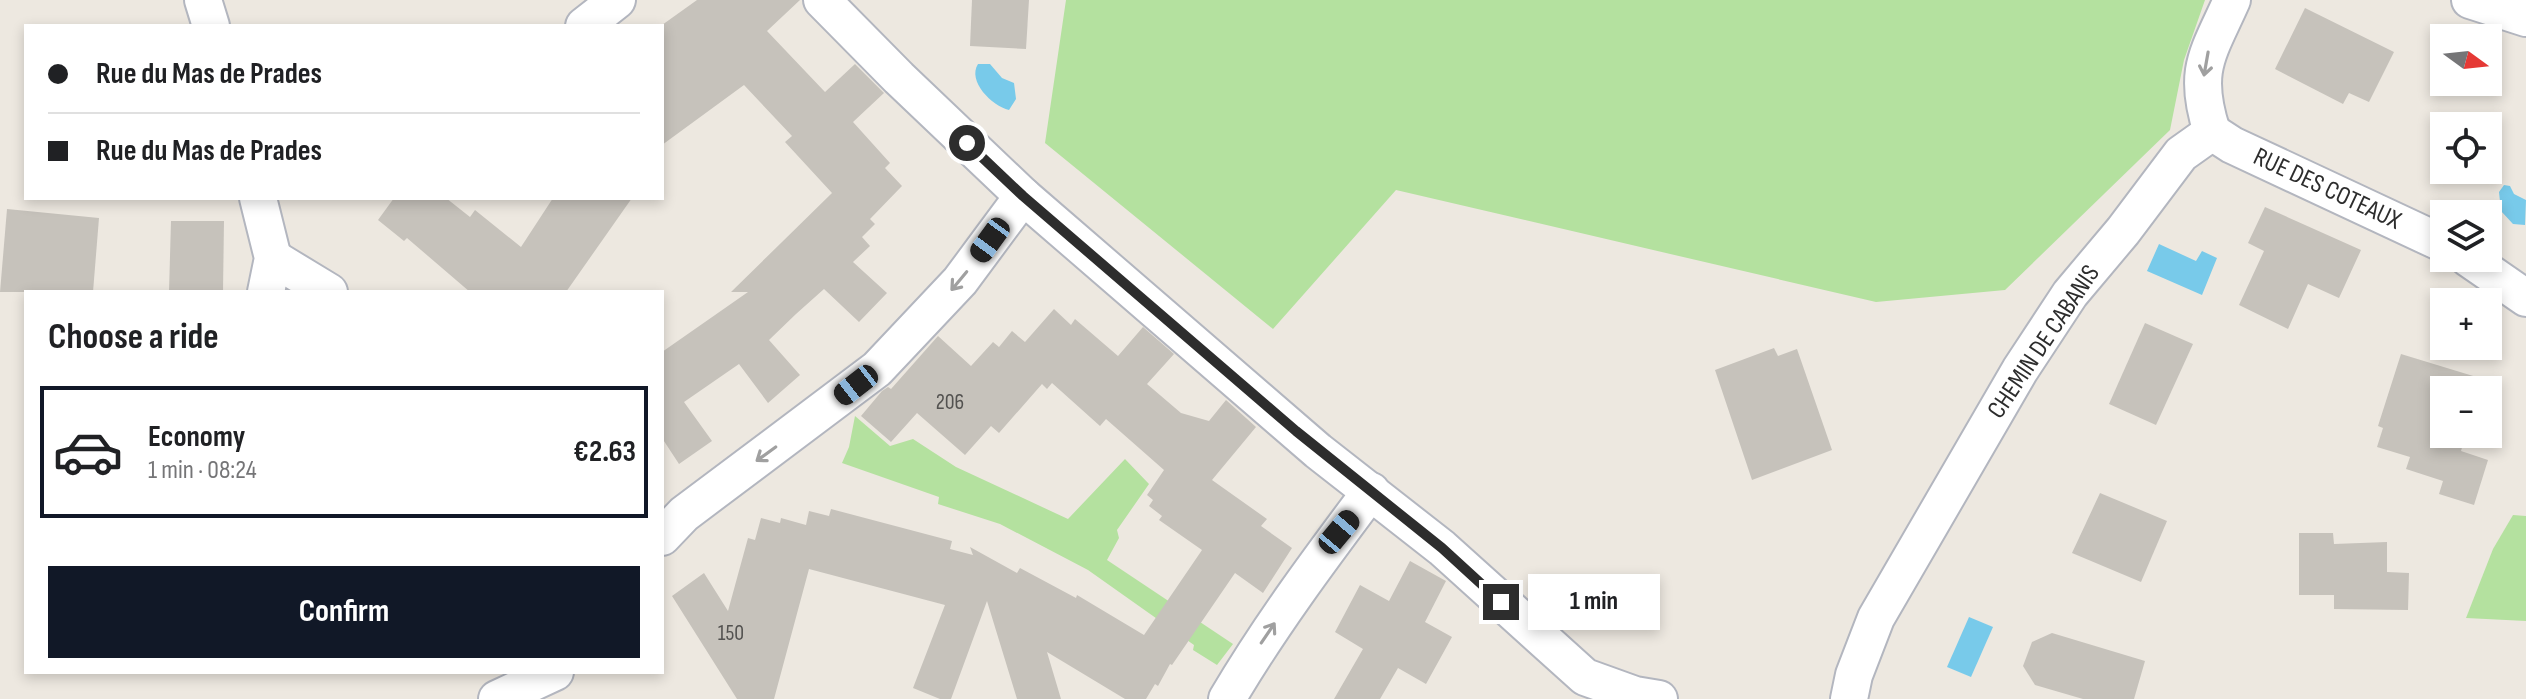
<!DOCTYPE html>
<meta charset="utf-8">
<style>
body{margin:0;font-family:"Sofia Sans Condensed",sans-serif;background:#f2f2f2;color:#202124;height:100vh;display:flex;flex-direction:column;font-size:30px;white-space:nowrap}
*{box-sizing:border-box;margin:0}
p{font-size:26px;color:#757577}
.icon{flex:none;width:44px;height:44px;fill:none;stroke:currentColor;stroke-width:2;stroke-linecap:round;stroke-linejoin:round}
.map{position:relative;flex:1;overflow:hidden}
.drawer{position:absolute;left:24px;top:290px;width:640px;height:384px;display:flex;flex-direction:column;background:#fff;border-radius:0px;box-shadow:0 4px 12px #0003}
.drawer>*{flex:none}
.top-card{position:absolute;left:24px;top:24px;width:640px;height:176px;border-radius:0px;box-shadow:0 4px 12px #0003;display:grid;align-content:center;height:176px;padding:0 24px;background:#fff}
.needle{width:52px;rotate:105deg}
.tools{position:absolute;left:2430px;top:24px;display:grid;gap:16px}
.tools a{display:grid;place-items:center;width:72px;height:72px;border-radius:0px;background:#fff;box-shadow:0 4px 12px #0003;font-size:40px}
.end{position:absolute;width:36px;height:36px;margin:-18px;border:10px solid #2d2d2d;background:#fff;box-shadow:0 0 0 4px #fff}
.from{border-radius:50%}
.bubble{position:absolute;height:56px;border-radius:0px;background:#fff;box-shadow:0 4px 12px #0003;font-size:26px;font-weight:700;line-height:56px;text-align:center}
.car{position:absolute;width:24px;height:48px;margin:-24px -12px;border-radius:10px;box-shadow:0 0 6px 2px #0007;background:linear-gradient(#222 24%,#8ab4d8 0 40%,#222 0 76%,#8ab4d8 0 86%,#222 0)}
.top-card b{display:flex;align-items:center;gap:28px;height:76px;font-size:30px}
.top-card b+b{border-top:2px solid #e0e0e0}
.top-card i{width:20px;height:20px;background:#202124}
ul{padding:0;list-style:none}
li{display:flex;align-items:center;gap:24px;height:132px;margin:0 16px 12px;padding:0 8px;border:4px solid transparent;border-radius:0px}
li div{flex:1}
li b{display:block;font-size:30px}
li em{font-style:normal;font-weight:700}
li.active{border-color:#111827}
li>.icon{width:72px;height:72px;stroke-width:1.5}
h2{padding:0 24px;font-size:36px;line-height:96px}
.cta{display:flex;gap:16px;margin-top:auto;padding:16px 24px}
.cta a{flex:1;height:92px;border-radius:0px;background:#111827;color:#fff;font-size:32px;font-weight:700;line-height:92px;text-align:center}
.map>svg:first-child{display:block}
</style>
<div class="map">
<svg width="2526" height="699" viewBox="0 0 2526 699">
<rect width="100%" height="100%" fill="#ede8e0"/>
<g fill="#b4e19f">
<polygon points="1066,0 2205,0 2184,60 2170,130 2005,290 1876,302 1396,190 1273,329 1045,143"/>
<polygon points="855,416 890,446 913,439 956,467 1068,519 1125,459 1149,484 1117,530 1119,538 1107,560 1233,644 1217,665 1193,650 1194,645 1088,570 1000,524 938,504 939,497 842,463 849,447"/>
<polygon points="2513,515 2526,516 2526,621 2466,618 2493,549"/>
</g>
<g fill="#78caea">
<path d="M978,64H990L1002,78L1014,83L1016,99L1009,110C992,106 967,81 978,64Z"/>
<polygon points="2504,185 2510,186 2514,194 2526,200 2525,225 2513,224 2501,211 2499,192"/>
<polygon points="2159,244 2196,261 2202,251 2217,258 2202,295 2147,271"/>
<polygon points="1969,617 1993,627 1971,677 1947,667"/>
</g>
<g fill="#c6c2bb">
<polygon points="697,0 800,0 767,31 825,92 855,64 884,93 853,122 890,163 885,168 902,186 870,219 875,224 862,237 870,246 853,262 887,293 859,322 824,289 796,314 769,340 800,375 768,403 739,364 684,402 712,441 679,464 662,438 662,352 748,292 731,292 832,193 785,142 792,136 744,85 662,145 662,25"/>
<polygon points="972,0 1029,0 1026,49 970,46"/>
<polygon points="2305,8 2394,52 2369,102 2349,93 2343,104 2275,69"/>
<polygon points="394,198 446,198 470,217 475,210 521,247 553,198 632,198 566,292 470,292 407,238 404,241 378,220"/>
<polygon points="2265,207 2361,250 2339,298 2308,284 2288,329 2239,305 2264,251 2248,243"/>
<polygon points="7,209 99,218 93,292 0,292"/>
<polygon points="171,221 224,221 223,292 169,292"/>
<polygon points="1054,309 1071,325 1075,319 1118,356 1143,327 1174,354 1147,384 1181,413 1209,421 1226,400 1256,427 1212,480 1267,519 1261,526 1292,548 1263,593 1235,573 1172,665 1170,664 1158,686 1155,684 1146,699 1125,699 1047,652 1061,699 1017,699 987,601 951,699 940,699 913,688 945,605 809,569 774,699 737,699 672,596 704,573 728,611 748,538 755,540 761,518 780,523 781,518 806,525 809,511 829,516 831,509 952,541 950,549 973,555 970,547 1017,573 1020,568 1076,598 1077,595 1144,635 1202,550 1159,520 1162,516 1149,506 1153,500 1147,495 1164,470 1106,419 1100,426 1052,383 1047,389 1042,384 999,433 991,426 965,455 917,413 891,442 861,416 882,391 888,387 891,389 938,336 971,366 993,342 999,347 1012,331 1025,342"/>
<polygon points="2145,323 2193,344 2156,425 2109,404"/>
<polygon points="1774,348 1778,356 1797,349 1832,450 1752,480 1715,370"/>
<polygon points="2401,354 2483,379 2480,390 2444,390 2444,434 2466,434 2461,451 2488,460 2474,505 2439,494 2443,481 2406,469 2410,457 2377,447 2383,428 2378,426"/>
<polygon points="2100,493 2167,521 2141,582 2072,553"/>
<polygon points="2299,533 2333,533 2334,544 2387,542 2387,572 2409,573 2408,610 2334,609 2334,595 2299,595"/>
<polygon points="1410,561 1446,581 1425,622 1452,637 1426,684 1398,668 1380,699 1334,699 1363,649 1335,632 1360,585 1389,601"/>
<polygon points="2052,633 2145,661 2134,699 2083,699 2035,685 2023,666 2032,642"/>
</g>
<g fill="none" stroke-linecap="round" stroke-linejoin="round">
<defs>
<g id="street">
<polyline points="203,0 211,26"/>
<polyline points="822,0 899,78 1023,196 1318,451 1442,548 1585,677 1635,695 1659,699"/>
<polyline points="2470,0 2526,18"/>
<polyline points="584,26 617,0"/>
<polyline points="2212,132 2232,145 2444,244"/>
<path d="M2212,132C2192,70 2208,54 2232,0"/>
<polyline points="258,198 273,258 266,292"/>
<polyline points="273,258 329,292"/>
<polyline points="2468,258 2526,298"/>
<polyline points="662,537 684,514 877,369 960,281 1023,196"/>
<polyline points="497,699 555,672"/>
<path d="M1227,699C1270,626 1320,559 1371,491"/>
<polyline points="1849,699 1854,675 1876,618 2020,370 2070,294 2123,231 2181,154 2212,132"/>
</g>
</defs>
<use href="#street" stroke="#b3b6bf" stroke-width="40"/>
<use href="#street" stroke="#fff" stroke-width="36"/>
</g>
<defs><path id="oneway-shaft" d="M-6 0H5M1.5-3L5.5 0L1.5 3" fill="none" stroke-width="1.6" stroke-linecap="round" stroke-linejoin="round" transform="scale(2)"/></defs>
<g stroke="#a0a0a0">
<use href="#oneway-shaft" transform="translate(2206 64) rotate(100)"/>
<use href="#oneway-shaft" transform="translate(959 281) rotate(130)"/>
<use href="#oneway-shaft" transform="translate(766 454) rotate(144)"/>
<use href="#oneway-shaft" transform="translate(1268 633) rotate(-56)"/>
</g>
<g fill="none" stroke-linecap="round" stroke-linejoin="round">
<polyline stroke="#2d2d2d" stroke-width="10" points="967,143 1023,196 1296,431 1442,548 1501,602"/>
</g>
<g text-anchor="middle" dominant-baseline="central" stroke-width="8" stroke-linejoin="round" paint-order="stroke">
<g font-size="22" fill="#535250">
<text x="950" y="402">206</text>
<text x="731" y="633">150</text>
</g>
<g font-size="26" fill="#2d2d2d" stroke="#fff">
<text transform="translate(2327 189) rotate(25)">RUE DES COTEAUX</text>
<text transform="translate(2044 342) rotate(-56)">CHEMIN DE CABANIS</text>
</g>
</g>
</svg>
<div class="tools">
<a><svg class="needle" viewBox="-14 -14 28 28"><path d="M0-13l5 13h-10z" fill="#e53935"/><path d="M0 13l5-13h-10z" fill="#757577"/></svg></a>
<a><svg class="icon" aria-label="locate" viewBox="0 0 24 24"><circle cx="12" cy="12" r="6"/><path d="M12 2v4M12 18v4M2 12h4M18 12h4"/></svg></a>
<a><svg class="icon" aria-label="layers" viewBox="0 0 24 24"><path d="M12 4l9 5-9 5-9-5zM3 14l9 5 9-5"/></svg></a>
<a>+</a>
<a>−</a>
</div>
<i class="end from" style="left:967px;top:143px"></i>
<i class="end" style="left:1501px;top:602px"></i>
<div class="bubble" style="left:1528px;top:574px;width:132px">1 min</div>
<i class="car" style="left:990px;top:240px;rotate:216deg"></i>
<i class="car" style="left:856px;top:385px;rotate:232deg"></i>
<i class="car" style="left:1339px;top:532px;rotate:40deg"></i>
<div class="top-card">
<b><i class="from"></i>Rue du Mas de Prades</b>
<b><i></i>Rue du Mas de Prades</b>
</div>
<section class="drawer">
<h2>Choose a ride</h2>
<ul>
<li class="active"><svg class="icon" aria-label="car" viewBox="0 0 24 24"><path d="M5 17H2v-5l4-1 3-4h7l3 4 3 1v5h-3M9 17h6M6 11h13"/><circle cx="7" cy="17" r="2"/><circle cx="17" cy="17" r="2"/></svg><div><b>Economy</b><p>1 min · 08:24</p></div><em>€2.63</em></li>
</ul>
<div class="cta"><a>Confirm</a></div>
</section>
</div>
